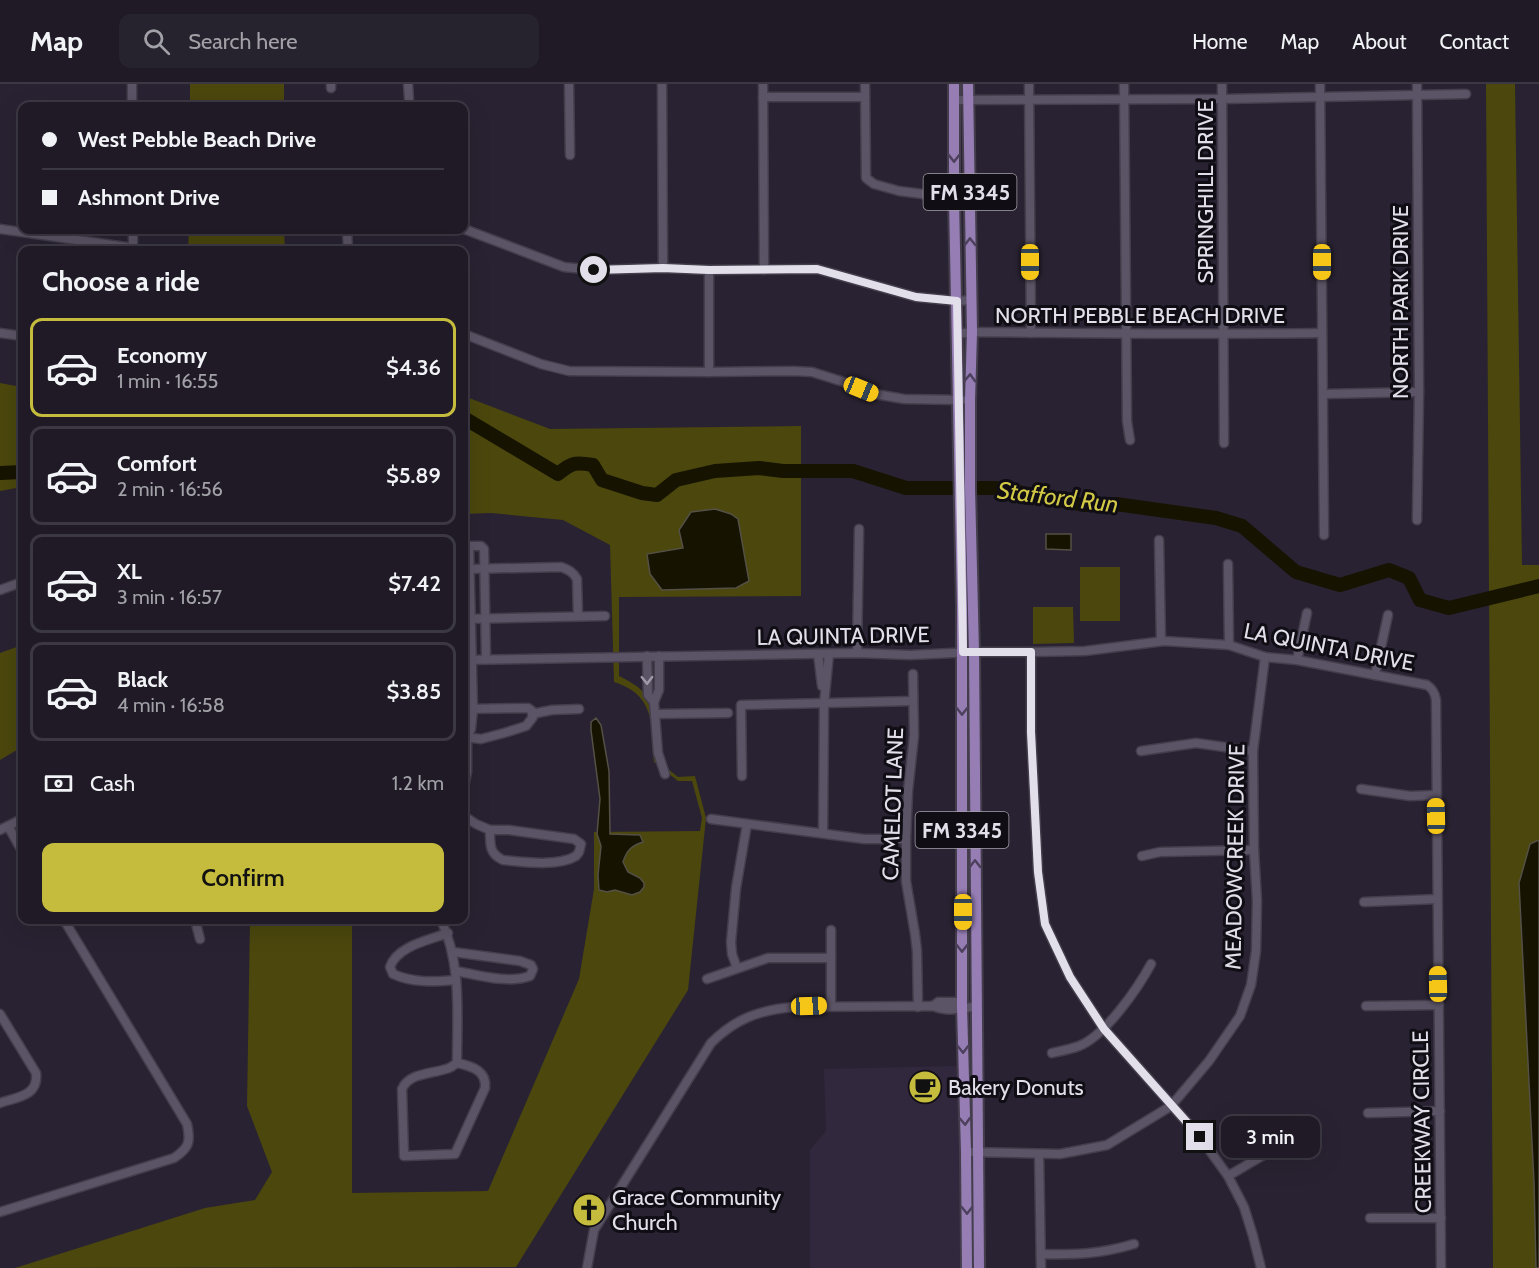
<!DOCTYPE html>
<meta charset="utf-8">
<style>
body{margin:0;font-family:Cabin,sans-serif;background:#27232e;color:#f1f3f6;height:100vh;display:flex;flex-direction:column;font-size:22px;white-space:nowrap}
*{box-sizing:border-box;margin:0}
p{font-size:20px;color:#a1a1a7}
.icon{flex:none;width:33px;height:33px;fill:none;stroke:currentColor;stroke-width:2;stroke-linecap:round;stroke-linejoin:round}
.map{position:relative;flex:1;overflow:hidden}
.drawer{position:absolute;left:18px;top:162px;width:450px;height:678px;display:flex;flex-direction:column;background:#1f1a26;border-radius:12px;box-shadow:0 6px 24px #0002,0 0 0 2px #3c3843}
.drawer>*{flex:none}
.guide{position:absolute;left:18px;top:18px;width:450px;height:132px;border-radius:12px;box-shadow:0 6px 24px #0002,0 0 0 2px #3c3843;display:grid;align-content:center;height:132px;padding:0 24px;background:#1f1a26}
.end{position:absolute;width:27px;height:27px;margin:-14px;border:8px solid #e3dfea;background:#111;box-shadow:0 0 0 3px #111}
.from{border-radius:50%}
.bubble{position:absolute;height:42px;border-radius:12px;background:#1f1a26;box-shadow:0 6px 24px #0002,0 0 0 2px #3c3843;font-size:20px;font-weight:600;line-height:42px;text-align:center}
.car{position:absolute;width:18px;height:36px;margin:-18px -9px;border-radius:8px;box-shadow:0 0 4px 2px #0007;background:linear-gradient(#f5c518 24%,#345 0 40%,#f5c518 0 76%,#345 0 86%,#f5c518 0)}
.guide b{display:flex;align-items:center;gap:21px;height:57px;font-size:22px}
.guide b+b{border-top:2px solid #3c3843}
.guide i{width:15px;height:15px;background:#f1f3f6}
ul{padding:0;list-style:none}
li{display:flex;align-items:center;gap:18px;height:99px;margin:0 12px 9px;padding:0 12px;border:3px solid #3c3843;border-radius:12px}
li div{flex:1}
li b{display:block;font-size:22px}
li em{font-style:normal;font-weight:600}
li.selected{border-color:#c5bc3d}
li>.icon{width:54px;height:54px;stroke-width:1.5}
h2{padding:0 24px;font-size:27px;line-height:72px}
.pay{display:flex;align-items:center;gap:15px;height:66px;padding:0 24px;font-size:22px}
.pay p{margin-inline-start:auto}
.cta{display:flex;gap:12px;margin-top:auto;padding:12px 24px}
.cta a{flex:1;height:69px;border-radius:12px;background:#c5bc3d;color:#111;font-size:24px;font-weight:600;line-height:69px;text-align:center}
header{display:flex;align-items:center;gap:36px;box-sizing:border-box;height:84px;padding:0 30px;background:#1f1a26;border-bottom:2px solid #3c3843}
header strong{font-size:28px}
nav{display:flex;gap:33px;margin-inline-start:auto;font-size:21px}
.search{width:420px;height:54px;background:#27232e;display:flex;align-items:center;gap:15px;box-sizing:border-box;padding:0 21px;border-radius:12px;color:#a1a1a7;font-size:22px}
.map>svg:first-child{display:block}
</style>
<header>
<strong>Map</strong>
<div class="search"><svg class="icon" aria-label="search" viewBox="0 0 24 24"><circle cx="10" cy="10" r="6"/><path d="M15 15l6 6"/></svg>Search here</div>
<nav><a>Home</a><a>Map</a><a>About</a><a>Contact</a></nav>
</header>
<div class="map">
<svg width="1539" height="1184" viewBox="0 0 1539 1184">
<rect width="100%" height="100%" fill="#292232"/>
<polygon fill="#32283e" points="958,982 960,1184 810,1184 810,1066 826,1047 824,985"/>
<g fill="#4b470d">
<rect x="190" y="0" width="94" height="22"/>
<polygon points="1486,0 1515,0 1522,481 1539,481 1539,1184 1493,1184"/>
<polygon points="189,146 284,146 285,166 188,166"/>
<polygon points="0,299 22,303 22,403 0,407"/>
<path d="M464,312L550,345L801,342V512L619,513V592C627,596 637,601 643,608C656,623 655,656 658,677L678,693L695,692L706,734L688,906L516,1183L15,1184L205,1124L255,1116L272,1088L247,1022L250,836H352V1109L488,1107L579,895L594,805V748L700,747L702,734L692,697H678L654,678C652,643 656,611 614,598L610,461L563,436L491,429L464,430Z"/>
<rect x="1080" y="483" width="40" height="54"/>
<polygon points="1033,523 1073,523 1074,559 1033,560"/>
<polygon points="22,561 22,663 0,676 0,569"/>
</g>
<g fill="#161300" stroke="#545046" stroke-width="1.5">
<polygon points="715,425 731,430 738,435 749,497 736,504 662,506 650,490 647,470 683,464 679,446 691,428"/>
<polygon points="1046,450 1071,450 1071,466 1046,465"/>
<path d="M596,634L601,641L609,687L610,750L640,751L643,758C631,762 627,766 623,778L628,788L640,794L644,799V803L640,808L632,811L615,806L607,808L599,806L598,791L601,762L597,750L600,715L591,646V638Z"/>
<polygon points="1539,756 1539,1184 1536,1184 1534,1098 1519,799 1530,760"/>
</g>
<g fill="none" stroke-linecap="round" stroke-linejoin="round">
<g stroke="#161300" stroke-width="14">
<path d="M464,334L558,390C572,378 576,378 593,381L602,396L642,409L657,411L676,396L715,387L759,384L783,387H853L906,404H997L1084,421L1116,420L1216,434L1242,442L1296,488L1340,501L1389,486L1409,494L1420,516L1449,524L1539,502"/>
<polyline points="0,389 22,388"/>
</g>
<defs>
<g id="minor">
<polyline points="132,0 132,22"/>
<polyline points="331,0 331,4"/>
<polyline points="408,0 409,15"/>
<polyline points="569,0 570,71"/>
<polyline points="662,0 663,184"/>
<polyline points="763,0 764,186"/>
<polyline points="865,0 866,94 874,100 899,107 954,114 970,115"/>
<polyline points="1029,0 1031,249"/>
<polyline points="1124,0 1127,337 1130,356"/>
<polyline points="1222,0 1224,359"/>
<polyline points="1320,0 1324,451"/>
<polyline points="1417,0 1419,308 1417,436"/>
<polyline points="763,13 865,13"/>
<polyline points="954,16 1222,15 1466,10"/>
<polyline points="0,145 133,164"/>
<polyline points="464,145 564,183 594,186 663,184 709,186 817,185 916,213 957,217 971,216"/>
<polyline points="133,146 133,166"/>
<polyline points="347,146 348,166"/>
<polyline points="709,186 709,288"/>
<polyline points="0,249 22,252"/>
<polyline points="464,250 541,280 569,287 709,288 793,287 812,288 847,299 875,310 904,315 962,316"/>
<path d="M957,250L972,248C1089,249 1205,251 1322,249"/>
<polyline points="1323,310 1419,308"/>
<polyline points="1159,456 1161,557"/>
<polyline points="464,462 481,462 484,465 486,575"/>
<polyline points="1228,480 1229,561"/>
<path d="M470,485L561,483C569,486 573,488 577,495L578,532"/>
<polyline points="0,506 22,498"/>
<polyline points="464,535 605,532"/>
<polyline points="1031,568 1031,648 1038,788 1045,840 1070,893 1104,945 1200,1053 1228,1092 1244,1123 1253,1152 1261,1184"/>
<polyline points="857,569 859,445"/>
<polyline points="818,570 822,602"/>
<polyline points="647,572 648,611 654,618"/>
<polyline points="659,572 659,606 654,618 658,669 665,690"/>
<path d="M464,576L857,569L910,571L974,568H1031L1085,567L1164,557L1229,561L1265,573L1297,576L1427,601C1433,605 1435,609 1436,616L1441,1184"/>
<polyline points="1297,576 1307,529"/>
<polyline points="913,590 914,652 908,707 906,755 906,797 915,850 917,867 918,923"/>
<polyline points="1375,591 1388,531"/>
<polyline points="464,625 528,624 532,627 533,633 526,642 504,649 481,655 464,653"/>
<polyline points="532,630 552,626 579,625"/>
<polyline points="655,630 728,629"/>
<polyline points="1141,667 1196,659 1253,667"/>
<polyline points="742,692 741,621 913,617"/>
<polyline points="464,702 467,688 467,653 471,645 473,625 469,462"/>
<polyline points="1361,705 1410,712 1436,711"/>
<path d="M464,732L476,740L490,746H509L574,755L581,760L579,768L576,772C558,783 524,778 503,776C489,770 490,760 490,746"/>
<polyline points="711,735 864,755 906,755"/>
<polyline points="8,742 22,767"/>
<polyline points="0,746 22,735"/>
<polyline points="823,749 824,620 829,570"/>
<polyline points="1142,772 1160,768 1254,766"/>
<polyline points="1364,818 1437,815"/>
<polyline points="195,836 200,855"/>
<path d="M441,836C462,880 457,931 457,979"/>
<path d="M448,849C429,856 397,862 390,883L393,890C413,899 434,898 456,896"/>
<path d="M453,868L520,877L531,881L533,885L530,892C508,900 478,891 456,887"/>
<polyline points="737,884 732,870 731,858 736,804 747,740"/>
<polyline points="707,895 768,874 831,874"/>
<polyline points="831,922 831,846"/>
<polyline points="933,922 938,918 957,918 962,923"/>
<polyline points="1366,922 1439,921"/>
<path d="M0,930L36,989C39,1012 17,1013 0,1019"/>
<path d="M1052,969C1061,967 1071,965 1079,962C1105,952 1138,904 1151,880"/>
<path d="M457,979C472,982 487,987 485,1004L455,1070L404,1072L402,1005C409,988 434,990 449,984C452,983 455,980 457,979Z"/>
<polyline points="1368,1029 1440,1027"/>
<polyline points="966,1068 1060,1070 1107,1061 1171,1022 1209,977 1240,932 1251,901 1256,867 1257,817 1254,766 1253,667 1265,573"/>
<polyline points="1039,1070 1041,1184"/>
<polyline points="1228,1092 1286,1058"/>
<path d="M0,1128L174,1074C189,1064 191,1058 187,1040L64,836"/>
<polyline points="1370,1134 1441,1134"/>
<path d="M1041,1170C1076,1171 1100,1170 1134,1160"/>
<path d="M587,1184L594,1146L711,959C735,935 759,926 793,923L933,922C948,929 961,923 976,923"/>
</g>
<g id="major">
<polyline points="954,0 954,114 962,524 962,923 966,1068 967,1184"/>
<polyline points="968,0 972,248 970,316 970,405 974,568 979,1184"/>
</g>
</defs>
<use href="#minor" stroke="#443e4c" stroke-width="11"/>
<use href="#major" stroke="#443e4c" stroke-width="14"/>
<use href="#minor" stroke="#5b5466" stroke-width="8"/>
<use href="#major" stroke="#967eb5" stroke-width="10"/>
</g>
<defs><path id="oneway-chevron" d="M-2-3.5L2.5 0L-2 3.5" fill="none" stroke-width="1.6" stroke-linecap="round" stroke-linejoin="round" transform="scale(1.5)"/></defs>
<g stroke="#4c405c">
<use href="#oneway-chevron" transform="translate(954 74) rotate(90)"/>
<use href="#oneway-chevron" transform="translate(970 158) rotate(-91)"/>
<use href="#oneway-chevron" transform="translate(970 294) rotate(-88)"/>
<use href="#oneway-chevron" transform="translate(962 627) rotate(90)"/>
<use href="#oneway-chevron" transform="translate(975 780) rotate(-90)"/>
<use href="#oneway-chevron" transform="translate(962 864) rotate(90)"/>
<use href="#oneway-chevron" transform="translate(963 965) rotate(89)"/>
<use href="#oneway-chevron" transform="translate(965 1037) rotate(88)"/>
<use href="#oneway-chevron" transform="translate(967 1126) rotate(90)"/>
</g>
<use stroke="#9f9aa8" href="#oneway-chevron" transform="translate(647 596) rotate(89)"/>
<g fill="none" stroke-linecap="round" stroke-linejoin="round">
<polyline stroke="#e3dfea" stroke-width="8" points="594,186 663,184 709,186 817,185 916,213 957,217 963,568 1031,568 1031,648 1038,788 1045,840 1070,893 1104,945 1200,1053"/>
</g>
<defs>
<symbol id="cafe-disc" viewBox="-11 -11 22 22"><circle r="9.5" fill="#c5bc3d" stroke="#100d14"/><path d="M-5.5-4.5H6V0H3Q3 3.5 0 3.5H-2.5Q-5.5 3.5-5.5 0ZM3-3.2v2h1.7v-2ZM-6 4.5H4V6H-6Z" fill="#111"/></symbol>
<symbol id="church-disc" viewBox="-11 -11 22 22"><circle r="9.5" fill="#c5bc3d" stroke="#100d14"/><path d="M-1.2-6h2.4v3.5h3.3v2.4h-3.3V6h-2.4V-.1h-3.3v-2.4h3.3Z" fill="#111"/></symbol>
</defs>
<g fill-rule="evenodd">
<use href="#cafe-disc" x="906" y="984" width="38" height="38"/>
<use href="#church-disc" x="570" y="1107" width="38" height="38"/>
</g>
<g text-anchor="middle" dominant-baseline="central" stroke-width="6" stroke-linejoin="round" paint-order="stroke">
<g fill="#100d14" stroke="#a4a0aa" stroke-width="1.5">
<rect x="923.5" y="90" width="93" height="36" rx="4.5"/>
<rect x="915.5" y="728" width="93" height="36" rx="4.5"/>
</g>
<g font-size="21" font-weight="bold" fill="#e3dfea">
<text x="970" y="108">FM 3345</text>
<text x="962" y="746">FM 3345</text>
</g>
<g font-size="22" fill="#e3dfea" stroke="#100d14">
<text transform="translate(1205 108) rotate(-90)">SPRINGHILL DRIVE</text>
<text transform="translate(1400 218) rotate(-90)">NORTH PARK DRIVE</text>
<text x="1140" y="231">NORTH PEBBLE BEACH DRIVE</text>
<text transform="translate(843 552) rotate(-1)">LA QUINTA DRIVE</text>
<text transform="translate(1329 563) rotate(11)">LA QUINTA DRIVE</text>
<text transform="translate(893 720) rotate(-88)">CAMELOT LANE</text>
<text transform="translate(1235 773) rotate(-89)">MEADOWCREEK DRIVE</text>
<text transform="translate(1422 1038) rotate(-91)">CREEKWAY CIRCLE</text>
</g>
<g font-size="22" fill="#e3dfea" stroke="#100d14" text-anchor="start">
<text x="948" y="1003">Bakery Donuts</text>
<text x="612" y="1113">Grace Community<tspan x="612" dy="25">Church</tspan></text>
</g>
<g font-size="24" font-style="italic" fill="#d2c945" stroke="#100d14">
<text transform="translate(1058 413) rotate(7)">Stafford Run</text>
</g>
</g>
</svg>
<i class="end from" style="left:594px;top:186px"></i>
<i class="end" style="left:1200px;top:1053px"></i>
<div class="bubble" style="left:1221px;top:1032px;width:99px">3 min</div>
<i class="car" style="left:1030px;top:178px;rotate:180deg"></i>
<i class="car" style="left:1322px;top:178px;rotate:180deg"></i>
<i class="car" style="left:861px;top:305px;rotate:112deg"></i>
<i class="car" style="left:1436px;top:732px;rotate:359deg"></i>
<i class="car" style="left:963px;top:828px;rotate:180deg"></i>
<i class="car" style="left:1438px;top:900px;rotate:359deg"></i>
<i class="car" style="left:809px;top:922px;rotate:88deg"></i>
<div class="guide">
<b><i class="from"></i>West Pebble Beach Drive</b>
<b><i></i>Ashmont Drive</b>
</div>
<section class="drawer">
<h2>Choose a ride</h2>
<ul>
<li class="selected"><svg class="icon" aria-label="car" viewBox="0 0 24 24"><path d="M5 17H2v-5l4-1 3-4h7l3 4 3 1v5h-3M9 17h6M6 11h13"/><circle cx="7" cy="17" r="2"/><circle cx="17" cy="17" r="2"/></svg><div><b>Economy</b><p>1 min · 16:55</p></div><em>$4.36</em></li>
<li><svg class="icon" aria-label="car" viewBox="0 0 24 24"><path d="M5 17H2v-5l4-1 3-4h7l3 4 3 1v5h-3M9 17h6M6 11h13"/><circle cx="7" cy="17" r="2"/><circle cx="17" cy="17" r="2"/></svg><div><b>Comfort</b><p>2 min · 16:56</p></div><em>$5.89</em></li>
<li><svg class="icon" aria-label="car" viewBox="0 0 24 24"><path d="M5 17H2v-5l4-1 3-4h7l3 4 3 1v5h-3M9 17h6M6 11h13"/><circle cx="7" cy="17" r="2"/><circle cx="17" cy="17" r="2"/></svg><div><b>XL</b><p>3 min · 16:57</p></div><em>$7.42</em></li>
<li><svg class="icon" aria-label="car" viewBox="0 0 24 24"><path d="M5 17H2v-5l4-1 3-4h7l3 4 3 1v5h-3M9 17h6M6 11h13"/><circle cx="7" cy="17" r="2"/><circle cx="17" cy="17" r="2"/></svg><div><b>Black</b><p>4 min · 16:58</p></div><em>$3.85</em></li>
</ul>
<div class="pay"><svg class="icon" aria-label="cash" viewBox="0 0 24 24"><path d="M3 7h18v10H3z"/><circle cx="12" cy="12" r="2"/></svg>Cash<p>1.2 km</p></div>
<div class="cta"><a>Confirm</a></div>
</section>
</div>
